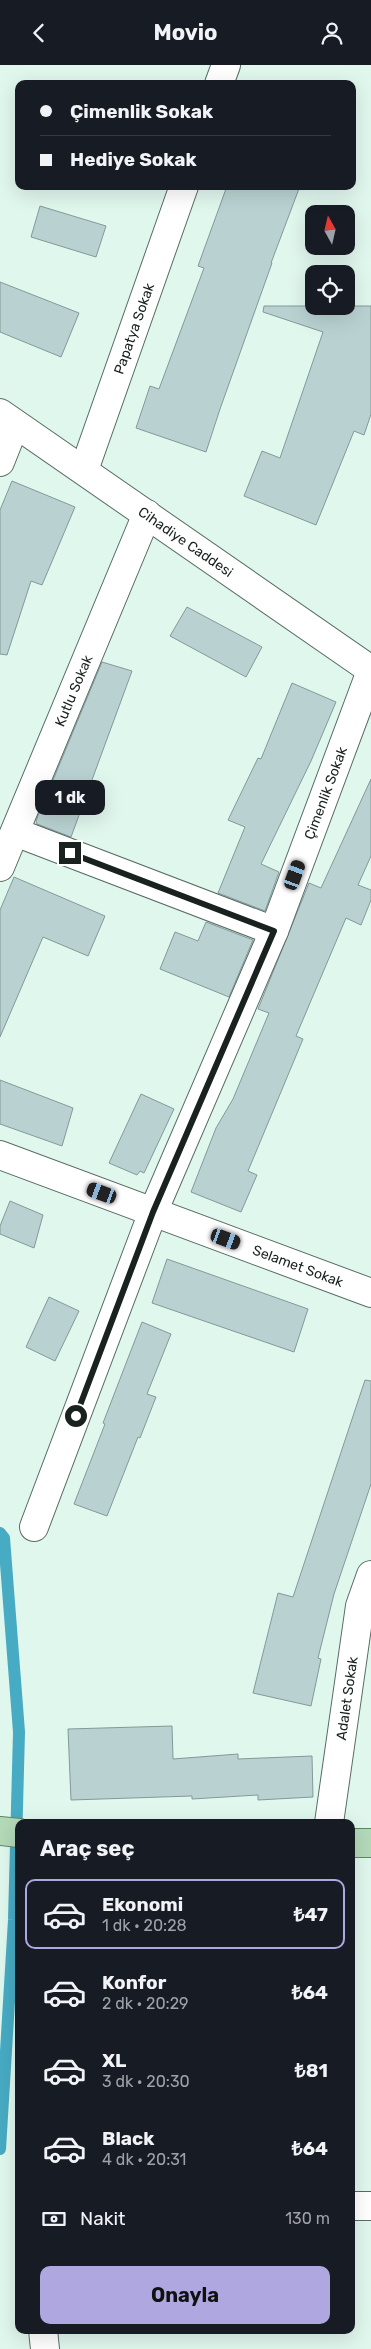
<!DOCTYPE html>
<html lang="tr">
<meta charset="utf-8">
<style>
body{margin:0;font-family:Rubik,sans-serif;background:#242831;color:#f1f3f6;height:100vh;display:flex;flex-direction:column;font-size:19px;white-space:nowrap}
*{box-sizing:border-box;margin:0}
p{font-size:16px;color:#9ea1a6}
.icon{flex:none;width:28px;height:28px;fill:none;stroke:currentColor;stroke-width:2;stroke-linecap:round;stroke-linejoin:round}
.map{position:relative;flex:1;overflow:hidden}
.panel{position:absolute;left:15px;top:1754px;width:340px;height:515px;display:flex;flex-direction:column;background:#171b24;border-radius:10px;box-shadow:0 5px 20px #0002}
.panel>*{flex:none}
.guide{position:absolute;left:15px;top:15px;width:341px;height:110px;border-radius:10px;box-shadow:0 5px 20px #0002;display:grid;align-content:center;height:110px;padding:0 25px;background:#171b24}
.needle{width:32px;rotate:352deg}
.tools{position:absolute;left:305px;top:140px;display:grid;gap:10px}
.tools a{display:grid;place-items:center;width:50px;height:50px;border-radius:10px;background:#171b24;box-shadow:0 5px 20px #0002;font-size:25px}
.end{position:absolute;width:22px;height:22px;margin:-11px;border:6px solid #1a221f;background:#fff;box-shadow:0 0 0 2px #fff}
.from{border-radius:50%}
.bubble{position:absolute;height:35px;border-radius:10px;background:#171b24;box-shadow:0 5px 20px #0002;font-size:16px;font-weight:700;line-height:35px;text-align:center}
.car{position:absolute;width:15px;height:30px;margin:-15px -8px;border-radius:6px;box-shadow:0 0 4px 1px #0007;background:linear-gradient(#222 24%,#8ab4d8 0 40%,#222 0 76%,#8ab4d8 0 86%,#222 0)}
.guide b{display:flex;align-items:center;gap:18px;height:48px;font-size:19px}
.guide b+b{border-top:1px solid #363941}
.guide i{width:12px;height:12px;background:#f1f3f6}
ul{padding:0;list-style:none}
li{display:flex;align-items:center;gap:15px;height:70px;margin:0 10px 8px;padding:0 15px;border:2px solid transparent;border-radius:10px}
li div{flex:1}
li b{display:block;font-size:19px}
li em{font-style:normal;font-weight:700}
li.selected{border-color:#afa8e0}
li>.icon{width:45px;height:45px;stroke-width:1.5}
h2{padding:0 25px;font-size:22px;line-height:60px}
.pay{display:flex;align-items:center;gap:12px;height:55px;padding:0 25px;font-size:19px}
.pay p{margin-inline-start:auto}
.button{display:flex;gap:10px;margin-top:auto;padding:10px 25px}
.button a{flex:1;height:58px;border-radius:10px;background:#afa8e0;color:#111;font-size:20px;font-weight:700;line-height:58px;text-align:center}
header{display:flex;justify-content:space-between;align-items:center;height:65px;padding:0 25px;background:#171b24;font-size:22px;font-weight:700}
.map>svg:first-child{display:block}
</style>
<header><svg class="icon" aria-label="back" viewBox="0 0 24 24"><path d="M15 5l-7 7 7 7"/></svg>Movio<svg class="icon" aria-label="person" viewBox="0 0 24 24"><circle cx="12" cy="8" r="4"/><path d="M4 21q1-7 8-7t8 7"/></svg></header>
<div class="map">
<svg width="371" height="2284" viewBox="0 0 371 2284">
<rect width="100%" height="100%" fill="#e0f7ee"/>
<g fill="none" stroke-linecap="round" stroke-linejoin="round">
<polyline stroke="#47abc3" stroke-width="12" points="0,1468 4,1473 19,1667 14,1855 0,2084"/>
</g>
<g fill="#b9d2d1" stroke="#829998">
<polygon points="227,121 300,121 271,198 272,198 220,344 206,387 136,363 150,321 159,324 204,203 198,201"/>
<polygon points="40,141 106,161 96,192 31,172"/>
<polygon points="0,217 79,248 61,292 0,267"/>
<polygon points="264,241 371,241 371,349 364,370 354,366 316,460 244,431 262,386 280,393 323,267 263,247"/>
<polygon points="12,416 75,442 42,520 31,516 7,590 0,589 0,445"/>
<polygon points="187,542 262,582 246,612 170,571"/>
<polygon points="102,597 132,606 71,772 37,759 36,756"/>
<polygon points="292,618 336,637 311,696 261,799 279,807 265,846 218,828 245,762 228,755 258,693 261,694"/>
<polygon points="371,714 371,791 358,820 371,825 371,835 361,860 346,853 296,971 303,974 248,1106 257,1110 241,1147 191,1127 216,1063 233,1034 269,948 258,944 309,818 321,823"/>
<polygon points="14,812 105,851 88,891 43,872 0,972 0,845"/>
<polygon points="206,857 253,875 229,932 160,904 175,867 198,876"/>
<polygon points="0,1015 73,1043 62,1081 0,1059"/>
<polygon points="141,1029 174,1044 144,1108 140,1106 137,1110 109,1098"/>
<polygon points="10,1136 43,1150 34,1183 0,1169 0,1161"/>
<polygon points="167,1194 308,1244 294,1287 152,1238"/>
<polygon points="49,1232 79,1246 55,1296 26,1282"/>
<polygon points="142,1257 171,1269 147,1329 156,1332 140,1373 138,1372 107,1451 74,1439 105,1359 103,1358"/>
<polygon points="365,1315 371,1316 371,1419 334,1529 318,1593 321,1594 311,1641 253,1628 278,1528 293,1532"/>
<polygon points="172,1661 173,1694 238,1689 238,1694 312,1691 313,1732 258,1735 258,1730 192,1734 192,1731 71,1735 68,1664"/>
</g>
<g fill="none" stroke-linecap="round" stroke-linejoin="round">
<defs>
<g id="minor">
<polyline points="219,19 226,0"/>
<polyline points="0,397 15,359"/>
<path id="s1" d="M84,405L184,121"/>
<polyline points="15,767 274,866"/>
<path id="s2" d="M0,802L147,449"/>
<path id="s3" d="M0,1090L371,1228"/>
<path id="s4" d="M34,1462L153,1147L274,866L371,606"/>
<path id="s5" d="M329,1758L360,1541L371,1510"/>
<polyline points="351,2141 371,2141"/>
<polyline points="43,2265 45,2284"/>
</g>
<g id="tertiary">
<path id="s6" d="M0,348L371,605"/>
</g>
<g id="primary">
<polyline points="0,1766 19,1768"/>
<polyline points="351,1778 371,1778"/>
</g>
</defs>
<use href="#minor" stroke="#586c64" stroke-width="30"/>
<use href="#tertiary" stroke="#586c64" stroke-width="30"/>
<use href="#primary" stroke="#5d8965" stroke-width="30"/>
<use href="#minor" stroke="#fff" stroke-width="28"/>
<use href="#tertiary" stroke="#fff" stroke-width="28"/>
<use href="#primary" stroke="#b3d9b9" stroke-width="28"/>
</g>
<g fill="none" stroke-linecap="round" stroke-linejoin="round">
<polyline stroke="#1a221f" stroke-width="6" points="70,788 274,866 153,1147 76,1351"/>
</g>
<g text-anchor="middle" dominant-baseline="central" stroke-width="4" stroke-linejoin="round" paint-order="stroke">
<g font-size="14" fill="#1a221f" stroke="#fefefe">
<text stroke="none"><textPath href="#s1" startOffset="150">Papatya Sokak</textPath></text>
<text stroke="none"><textPath href="#s6" startOffset="226">Cihadiye Caddesi</textPath></text>
<text stroke="none"><textPath href="#s2" startOffset="191">Kutlu Sokak</textPath></text>
<text stroke="none"><textPath href="#s4" startOffset="790">Çimenlik Sokak</textPath></text>
<text stroke="none"><textPath href="#s3" startOffset="318">Selamet Sokak</textPath></text>
<text stroke="none"><textPath href="#s5" startOffset="126">Adalet Sokak</textPath></text>
</g>
</g>
</svg>
<div class="tools">
<a><svg class="needle" viewBox="-14 -14 28 28"><path d="M0-13l5 13h-10z" fill="#e53935"/><path d="M0 13l5-13h-10z" fill="#9ea1a6"/></svg></a>
<a><svg class="icon" aria-label="locate" viewBox="0 0 24 24"><circle cx="12" cy="12" r="6"/><path d="M12 2v4M12 18v4M2 12h4M18 12h4"/></svg></a>
</div>
<i class="end from" style="left:76px;top:1351px"></i>
<i class="end" style="left:70px;top:788px"></i>
<div class="bubble" style="left:35px;top:715px;width:70px">1 dk</div>
<i class="car" style="left:295px;top:810px;rotate:20deg"></i>
<i class="car" style="left:102px;top:1128px;rotate:290deg"></i>
<i class="car" style="left:226px;top:1174px;rotate:110deg"></i>
<div class="guide">
<b><i class="from"></i>Çimenlik Sokak</b>
<b><i></i>Hediye Sokak</b>
</div>
<section class="panel">
<h2>Araç seç</h2>
<ul>
<li class="selected"><svg class="icon" aria-label="car" viewBox="0 0 24 24"><path d="M5 17H2v-5l4-1 3-4h7l3 4 3 1v5h-3M9 17h6M6 11h13"/><circle cx="7" cy="17" r="2"/><circle cx="17" cy="17" r="2"/></svg><div><b>Ekonomi</b><p>1 dk · 20:28</p></div><em>₺47</em></li>
<li><svg class="icon" aria-label="car" viewBox="0 0 24 24"><path d="M5 17H2v-5l4-1 3-4h7l3 4 3 1v5h-3M9 17h6M6 11h13"/><circle cx="7" cy="17" r="2"/><circle cx="17" cy="17" r="2"/></svg><div><b>Konfor</b><p>2 dk · 20:29</p></div><em>₺64</em></li>
<li><svg class="icon" aria-label="car" viewBox="0 0 24 24"><path d="M5 17H2v-5l4-1 3-4h7l3 4 3 1v5h-3M9 17h6M6 11h13"/><circle cx="7" cy="17" r="2"/><circle cx="17" cy="17" r="2"/></svg><div><b>XL</b><p>3 dk · 20:30</p></div><em>₺81</em></li>
<li><svg class="icon" aria-label="car" viewBox="0 0 24 24"><path d="M5 17H2v-5l4-1 3-4h7l3 4 3 1v5h-3M9 17h6M6 11h13"/><circle cx="7" cy="17" r="2"/><circle cx="17" cy="17" r="2"/></svg><div><b>Black</b><p>4 dk · 20:31</p></div><em>₺64</em></li>
</ul>
<div class="pay"><svg class="icon" aria-label="cash" viewBox="0 0 24 24"><path d="M3 7h18v10H3z"/><circle cx="12" cy="12" r="2"/></svg>Nakit<p>130 m</p></div>
<div class="button"><a>Onayla</a></div>
</section>
</div>
